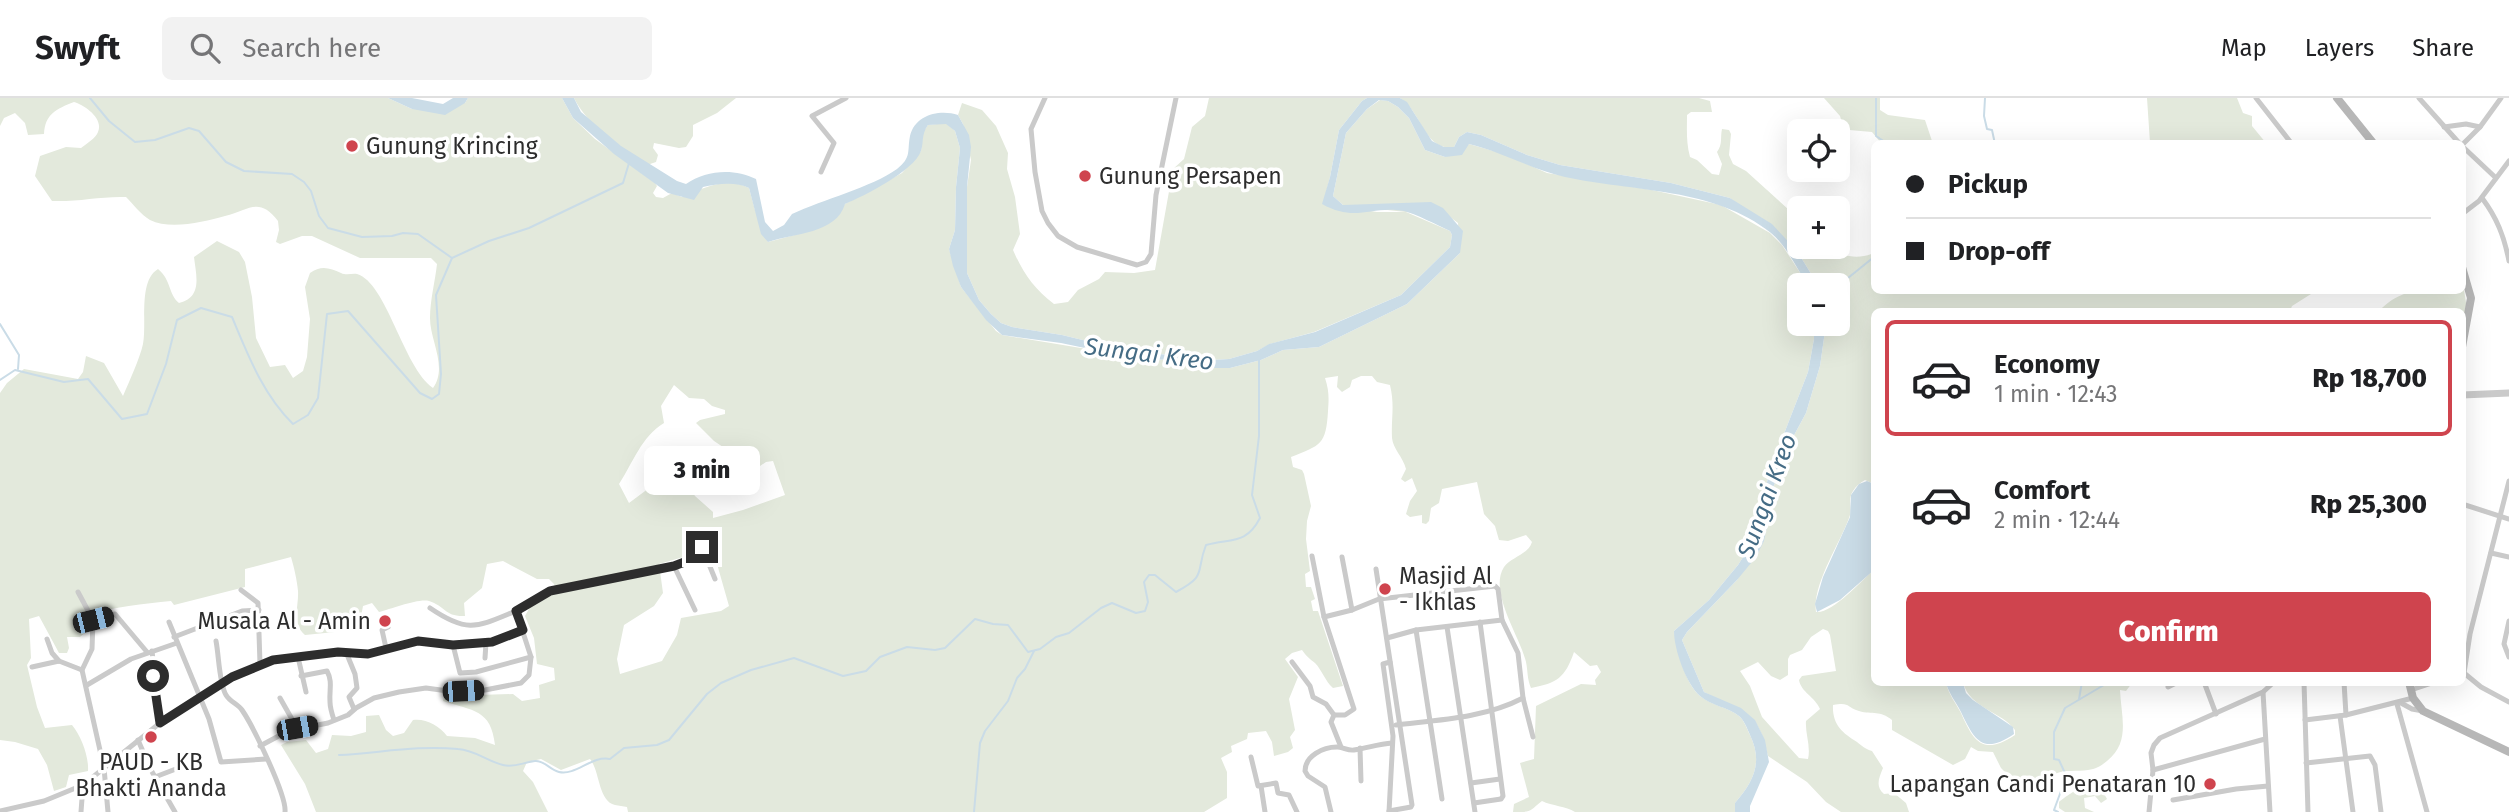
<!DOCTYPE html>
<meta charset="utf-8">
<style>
body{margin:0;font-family:"Fira Sans",sans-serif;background:#f2f2f2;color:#202124;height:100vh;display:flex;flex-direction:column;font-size:26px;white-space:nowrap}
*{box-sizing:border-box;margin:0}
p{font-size:23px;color:#757577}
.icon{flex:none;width:38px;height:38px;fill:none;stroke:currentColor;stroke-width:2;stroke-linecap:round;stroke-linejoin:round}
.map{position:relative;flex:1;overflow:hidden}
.drawer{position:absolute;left:1871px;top:210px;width:595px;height:378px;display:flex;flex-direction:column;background:#fff;border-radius:10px;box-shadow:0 7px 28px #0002}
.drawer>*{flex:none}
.top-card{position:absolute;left:1871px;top:42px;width:595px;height:154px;border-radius:10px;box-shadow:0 7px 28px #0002;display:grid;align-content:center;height:154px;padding:0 35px;background:#fff}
.tools{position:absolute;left:1787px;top:21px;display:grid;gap:14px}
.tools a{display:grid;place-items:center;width:63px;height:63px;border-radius:10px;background:#fff;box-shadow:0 7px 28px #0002;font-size:35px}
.end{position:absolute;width:32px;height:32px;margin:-16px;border:9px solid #2d2d2d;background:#fff;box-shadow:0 0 0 4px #fff}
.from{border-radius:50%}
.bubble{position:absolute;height:49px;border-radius:10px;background:#fff;box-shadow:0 7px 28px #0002;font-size:23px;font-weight:800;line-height:49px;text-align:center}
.car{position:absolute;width:21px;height:42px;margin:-21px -10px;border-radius:9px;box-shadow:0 0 5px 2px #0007;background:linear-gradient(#222 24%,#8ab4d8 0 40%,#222 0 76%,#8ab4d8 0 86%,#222 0)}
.top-card b{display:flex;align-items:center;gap:24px;height:66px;font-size:26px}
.top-card b+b{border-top:2px solid #e0e0e0}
.top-card i{width:18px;height:18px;background:#202124}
ul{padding:12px 0 0;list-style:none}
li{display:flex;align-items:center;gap:21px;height:116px;margin:0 14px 10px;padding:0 21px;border:4px solid transparent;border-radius:10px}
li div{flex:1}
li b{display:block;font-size:26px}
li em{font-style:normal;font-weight:800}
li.active{border-color:#cf444e}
li>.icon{width:63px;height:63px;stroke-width:1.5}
.action{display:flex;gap:14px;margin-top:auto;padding:14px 35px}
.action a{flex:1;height:80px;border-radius:10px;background:#cf444e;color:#fff;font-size:28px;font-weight:800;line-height:80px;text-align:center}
header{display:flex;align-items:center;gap:42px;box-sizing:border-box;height:98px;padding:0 35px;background:#fff;border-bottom:2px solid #e0e0e0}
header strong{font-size:33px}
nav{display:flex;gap:38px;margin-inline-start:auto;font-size:24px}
.search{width:490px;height:63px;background:#f2f2f2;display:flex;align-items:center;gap:18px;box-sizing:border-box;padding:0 24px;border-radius:10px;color:#757577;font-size:26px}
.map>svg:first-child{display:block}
</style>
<header>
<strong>Swyft</strong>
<div class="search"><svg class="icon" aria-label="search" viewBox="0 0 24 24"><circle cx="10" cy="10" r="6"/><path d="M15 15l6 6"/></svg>Search here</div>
<nav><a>Map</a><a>Layers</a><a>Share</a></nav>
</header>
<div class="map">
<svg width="2509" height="714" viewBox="0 0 2509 714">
<rect width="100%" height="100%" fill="#fff"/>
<g fill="#e3e9dc" fill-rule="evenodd">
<path d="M0,0H388L412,11L465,5L468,0H562L573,20L595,41L655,85L657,88L653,95L656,99L663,100L672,95L682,99C703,90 727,78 749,90L755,112L768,144L806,134L845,106L902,75L921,53L923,34L928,27L946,25L955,33L960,50L956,89L955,132L949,151L961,189L996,233L1002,237L1099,253L1111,259L1169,262L1211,270H1230L1261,262L1283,252L1319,249L1407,206L1460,155L1458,125L1450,119L1343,107L1333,98L1346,35L1367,11L1380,2L1388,3L1398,9L1409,20L1425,52L1445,59L1469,46L1504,56L1547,75L1652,92L1721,107L1770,135L1782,147L1808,187H1799V226H1814V241L1808,274L1770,372L1752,445L1738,467L1709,502L1674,533C1678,553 1684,584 1700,598C1712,608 1728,609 1739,618C1744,622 1747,631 1750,637C1763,664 1754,683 1735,705V714H1575C1566,708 1552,708 1542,703C1528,714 1533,714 1513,714L1514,706L1529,699L1520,665L1534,661L1536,608L1581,586L1596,587L1595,582L1601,574L1597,567L1590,568L1574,554C1565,580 1557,585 1531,590C1527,581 1528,574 1526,564C1521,540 1488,494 1504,469C1511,459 1528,457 1532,444L1526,437L1508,443L1499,442L1495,428L1484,416L1477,384L1442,391L1439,405L1431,410L1429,423L1426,426L1422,425V417L1410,419L1406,416L1410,403L1417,393L1412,380L1405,384L1401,381L1406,371C1403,359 1393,351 1392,340C1391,320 1395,308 1390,287L1377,284L1372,278H1361L1352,282L1350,289L1342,294L1337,289L1338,278L1325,280C1329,292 1329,300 1328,313C1326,347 1321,347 1291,359L1293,369L1302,372L1304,376L1311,408L1307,423L1306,441L1310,473L1305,476L1306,489H1311L1315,501L1311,503L1313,513H1318L1343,588L1333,590C1325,583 1322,572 1315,565C1310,561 1306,558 1302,552L1292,555L1285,561L1298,579L1289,601L1295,632L1290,639L1293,650L1288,654L1274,658L1272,644L1266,633L1248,635L1247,641L1231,648L1232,654L1221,660L1227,674V700L1204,714H628L627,709C623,708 619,708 615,707C598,703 600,673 590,661L561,672L541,661L527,664L523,673L533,684L548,714H316L305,686L281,647L287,644L306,642L316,655L328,651L332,637L351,638L366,634V618L379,617L386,632L393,638L404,635L413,622C425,620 440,628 447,638L475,640L495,647C491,611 473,613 443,603L444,598L513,596L522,603L540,600L539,587L555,582L554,570L537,566L534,540L525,518L530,509L557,494L554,486L549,481H537L503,463L487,466L482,490L464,505L465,518C445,519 445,508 429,503C419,500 391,511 379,514L372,505L363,508L361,519L341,527L335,534L305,537C291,525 299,508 298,493C297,482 294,469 291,459L245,471V489L174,507L171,503C144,506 113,508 88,518L87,533L80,539H67L69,550L67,555H59L39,518L29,521L31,560L27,567L37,609L45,630L72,627C81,638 89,658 88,673L69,677L66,689L54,693L47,667L38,651L15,644L0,642V295L7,285L24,271L78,281L83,274L86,258L104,265L123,298C129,284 140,260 143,246C147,224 138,183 158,171C172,183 168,196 179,205C203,199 196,177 194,159L217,143L239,154L245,164L252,199L256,240L270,269L285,267L293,280L303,273L307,259L310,221L305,189L310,175C321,167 330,170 341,175C347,178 352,175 357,176C387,185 403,269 433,290C448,269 430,243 430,220C430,202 435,184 437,166L431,160H360L312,138H302L280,146L276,144L279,132L278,123C259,98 249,112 225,118C204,124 170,132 150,122C141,117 133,106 126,99C101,98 78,104 52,103L35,78L40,58L66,49L81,50C86,46 96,40 98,34C104,20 84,7 74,4C56,11 45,16 44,36L28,37L25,25L15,15L4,20L0,28ZM674,287L689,300L704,301L712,308L725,312V316L700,322L696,325L714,343L726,351L731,372L735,381H741L766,364L773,363L785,397L743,412L713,420V414L695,398L676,370L629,405L619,386C633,365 641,339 664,325L661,308ZM694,430L705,433L717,466L729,508L721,513L681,520L677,537L662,563L620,576L617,561L624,527L654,508L663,495L659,466L687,458L694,446L688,439V434Z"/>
<path d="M574,0H736L717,15L693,27V38L686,49L679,50L654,45L653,50L658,57L656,64L647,67C620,50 588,28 574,0Z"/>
<path d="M1209,0H1367L1362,3L1339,32L1330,79L1323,106L1377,114H1406L1450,133L1452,137L1450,149L1401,197L1314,234L1270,246L1257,253L1229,261L1212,262L1124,252L1062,237L1012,229L1001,225L991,216L979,202L967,175V89L971,62L963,26L958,17L962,5L982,12L996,28L1008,55L1007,71L1015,99L1020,136L1013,152C1023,175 1034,191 1054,206L1068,204L1078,192L1099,181L1105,174L1134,175L1155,172L1173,71L1184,61L1192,29L1205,18Z"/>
<path d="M1400,0H1699L1710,3L1712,14H1691L1687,17C1687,32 1686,44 1690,59L1697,62L1712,76L1719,77L1722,66L1717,54C1723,46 1720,40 1722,31L1729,32L1731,36L1729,57L1733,66L1746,73L1799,121V149H1813L1820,153L1832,150C1844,160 1860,161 1874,155V192L2309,193L2311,196L2292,208L2290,213L1874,214V386L1865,382C1860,385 1856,388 1853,393C1847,402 1853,411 1849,420C1840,445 1812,487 1816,514C1832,516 1861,483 1874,472V584L1946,585C1949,597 1955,604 1961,615C1973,642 1982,659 2015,637V632C2001,613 1971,611 1963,585H2132L2126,593L2120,592C2121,618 2131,644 2107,663C2101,668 2096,671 2088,672C2077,674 2065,671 2055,676C2043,681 2036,691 2024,695L2014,688L2010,679L2001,670L1993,654L1978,653L1971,649L1965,661L1953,667L1892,632V622C1880,612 1873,617 1859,613C1845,609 1851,604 1833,607C1832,626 1842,635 1857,644C1862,648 1865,651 1872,653L1883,670C1879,680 1875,688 1884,696L1894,695L1906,705L1909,714H1841L1826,704L1807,684L1768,658C1758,609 1741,614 1704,594L1682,542L1687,534L1737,482L1767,429L1764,420L1771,395L1792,341L1806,315L1820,268L1826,226H1838V187H1818L1797,153L1730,100L1671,85L1560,67L1527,57L1481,37L1467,34L1459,39L1454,49C1424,54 1421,12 1400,0ZM1823,531L1828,533L1830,537L1836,573L1802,578L1799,582C1801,594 1815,599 1820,611L1806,623C1805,636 1811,648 1808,661L1799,660L1762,619L1750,588L1740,573L1758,564L1771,578L1780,582L1788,577V561L1790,557L1802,552L1811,539Z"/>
<polygon points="1824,0 1880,0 1880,12 1888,17 1925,22 1932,43 1946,45 1881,45 1872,34 1849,32 1842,25 1840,18"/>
<polygon points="2147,0 2237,0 2243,15 2252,18 2252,28 2266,45 2150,45"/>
<path d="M2462,179L2467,211L2462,230V214L2456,213L2452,210L2445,213L2378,214C2404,186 2427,193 2462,192Z"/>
<path d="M2096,681L2107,701L2101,705L2095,698L2084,700L2085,710L2094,714H2065L2059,710V704C2063,700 2091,682 2096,681Z"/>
</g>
<g fill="#cadce7">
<polygon points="388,0 412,0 443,6 453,0 468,0 465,5 445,17 412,11"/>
<path d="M562,0H574L581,14L621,48L677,83L686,86C706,72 734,70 756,81L765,124L773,133L784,127L792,116C822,102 872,89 897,71C912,59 907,53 910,38C915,16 941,11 958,17L969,37L971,49L967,89V175L979,202L991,216L1001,225L1012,229L1062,237L1124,252L1212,262L1229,261L1257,253L1269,246L1315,234L1401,197L1450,149L1452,137L1450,133C1437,127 1416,116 1404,113C1371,107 1356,125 1322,106L1330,79L1339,32L1362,3L1367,0H1400L1407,4L1432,43L1444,49H1454L1459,39L1467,34L1481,37L1527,57L1560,67L1671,85L1730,100L1772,126L1797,153L1818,187H1808C1796,170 1787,148 1771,135C1714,89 1633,94 1565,79C1532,72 1503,54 1469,46L1462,57L1445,59L1425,52L1409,20L1398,9L1388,3L1379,2L1367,11L1346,35L1333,98L1343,107L1431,104L1443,110L1463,133L1460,155L1407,206L1319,249L1283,252L1261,262L1230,270H1211L1169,262L1111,259L1099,253L1061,245L1002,237L986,222L961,189L953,168L949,151L955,132L956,89L960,50L955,33L946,26L928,27C921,37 924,43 921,53C914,73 864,98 845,106C836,136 794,135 768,144L761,136L749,90C735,83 717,86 703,89L694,102L668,95L614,56L573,20Z"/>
<path d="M1814,226H1826L1820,268L1806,315L1792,341L1771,395L1764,420L1767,429L1764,443L1756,459L1737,482L1687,534L1682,542L1704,594L1741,610L1755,622L1765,642L1769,664L1750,708V714H1735V705C1754,683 1763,664 1750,637C1747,630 1744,622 1739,618C1728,609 1711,608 1700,598C1686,586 1674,551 1674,533L1709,502L1738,467L1752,445L1770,372L1808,274L1814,241Z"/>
<polygon points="1867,383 1874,386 1874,472 1840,502 1817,514 1815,506 1823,479 1850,419 1851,397 1859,386"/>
<path d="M1946,585H1963L1966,595L1973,602L2013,629L2014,636C1982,658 1974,641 1961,614C1956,604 1949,596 1946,585Z"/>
</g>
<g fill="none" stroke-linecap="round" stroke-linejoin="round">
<g stroke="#cadce7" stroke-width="2">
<polyline points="90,0 109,23 135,44 155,42 189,30 199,33 226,64 244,73 292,76 304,84 311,93 319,118 328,130 362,139 392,138 403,135 418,136 452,160"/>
<polyline points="1876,0 1876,38 1888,46"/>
<polyline points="1985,0 1984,18 1987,31 1992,32 1995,46"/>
<polyline points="1838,188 1874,159"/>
<polyline points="0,226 19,257 18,271"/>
<path d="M0,282L15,272L64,284L88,281L122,321L147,316L166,266L177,222L201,210L232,219C248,257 263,297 293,326L308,317L318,300L327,216L348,213L420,295L432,301L439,296L441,276L436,197L452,160L489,143L529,130L623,85L629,65"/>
<polyline points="2079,601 2082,584"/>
<path d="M339,657C379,655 418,647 458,651C475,652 487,663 503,667C515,670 524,664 535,663C544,662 550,672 559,674C576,678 592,657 610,661L624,650L657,647L669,642L707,596L721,585L751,572L794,560L843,578L866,573L880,559L907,549L935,552L945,550L975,521L993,526L1008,527L1028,554L1040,551L1056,539L1069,535L1101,510L1112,505L1136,515L1145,513L1148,504L1144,484L1149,477H1155L1176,494C1208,477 1195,475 1206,447C1231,440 1246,447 1260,420L1252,397L1259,338V262"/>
<polyline points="974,714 980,645 985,633 1008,603 1017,580 1025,571 1034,553"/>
<polyline points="2058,714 2054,712 2061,693 2069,684 2059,662 2054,661 2054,634 2065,610 2109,584"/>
</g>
<g stroke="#cacaca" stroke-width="5">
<polyline points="1045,0 1031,31 1035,74 1042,113 1048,125 1058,138 1077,149 1137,167 1146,164 1151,156 1156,97 1176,0"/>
<polyline points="2256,0 2292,46"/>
<polyline points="2419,0 2460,46"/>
<polyline points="2444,29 2466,26 2480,29"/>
<polyline points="2462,47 2480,29 2501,0"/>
<polyline points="2462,48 2496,80"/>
<polyline points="821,74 834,45 812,18 846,0"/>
<path d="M2482,100C2497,120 2504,138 2509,163"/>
<polyline points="2462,116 2479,103 2509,63"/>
<polyline points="2462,406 2509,421"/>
<polyline points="2491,455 2509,459"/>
<polyline points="1312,458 1324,519 1354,611 1345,617 1334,617 1331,624 1341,649"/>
<polyline points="1342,459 1352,512"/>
<polyline points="674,468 687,463 702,449 715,481"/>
<polyline points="1376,471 1412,707 1411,709 1389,713"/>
<polyline points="241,492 258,505 260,566"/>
<polyline points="78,494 93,522 115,516 147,554"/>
<path d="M430,510C468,536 477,529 516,513"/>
<polyline points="1324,519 1352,512 1379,501 1495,488 1498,491 1502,522 1518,555 1523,600 1533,639"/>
<polyline points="93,522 92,551 82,572 104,670 108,714"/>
<polyline points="2509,523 2504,546 2509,559"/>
<polyline points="169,524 209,621 221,664 266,661"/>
<polyline points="1447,529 1475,714"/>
<polyline points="1416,532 1442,701"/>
<polyline points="174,539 242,513 259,512"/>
<polyline points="1387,540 1416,532 1502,522"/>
<polyline points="47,541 52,555 59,563"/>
<path d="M216,543C219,558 219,585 226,597C230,604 238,606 242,612C253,628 287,698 285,714"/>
<polyline points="453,547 460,575 476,574 531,559"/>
<polyline points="386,550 382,532 388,529"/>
<polyline points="152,553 160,625"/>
<polyline points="346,554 355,576 357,590 349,599 354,611"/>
<polyline points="298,559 306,594"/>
<polyline points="485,560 486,545"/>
<polyline points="1292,564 1310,588 1313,599 1326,606 1334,617"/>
<polyline points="32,569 59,563 82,572"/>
<polyline points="2464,575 2470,536 2509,383"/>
<polyline points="2464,575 2481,589 2509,604"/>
<path d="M301,578L327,573C333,584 329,592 330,604C330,610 332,616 334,622"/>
<polyline points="136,579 153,578"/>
<polyline points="2204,584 2216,616"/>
<polyline points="2304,584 2308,714"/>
<polyline points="2344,584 2346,617"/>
<polyline points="87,587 131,561 177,545"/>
<polyline points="2168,589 2178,584"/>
<polyline points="2411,592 2435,584"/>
<polyline points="2263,594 2270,714"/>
<polyline points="280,600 297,630"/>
<polyline points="2401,605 2412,611 2423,613"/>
<polyline points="2397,606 2427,714"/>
<polyline points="2340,618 2353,714"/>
<polyline points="2305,622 2346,617 2413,600"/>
<path d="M1396,627C1438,622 1485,620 1523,600"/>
<polyline points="138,642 151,672 175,714"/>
<polyline points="260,648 288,633 328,625 348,617 356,610 374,600 399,594 426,590 448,593 485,592 521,585 529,577 531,559 516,513 550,493 674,468 695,512"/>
<polyline points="1360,650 1361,683"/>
<polyline points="1251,659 1258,688 1276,685 1278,695 1289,697 1297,714"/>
<polyline points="2306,665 2370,658 2375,667 2381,714"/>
<polyline points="2153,672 2265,641"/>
<polyline points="155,679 189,666"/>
<polyline points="1471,685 1500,681"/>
<polyline points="1261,688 1265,714"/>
<polyline points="2173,702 2236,691 2268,688"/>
<polyline points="1474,705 1501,701 1503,698 1480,524"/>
<polyline points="0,713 44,703 83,687 160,625 232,579 273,562 338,554 368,556 386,550 418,543 453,547 492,544 523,532"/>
<polyline points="81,714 83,687"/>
<path d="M1331,714L1325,689L1308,678L1305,673C1305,658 1323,649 1337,649C1343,649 1348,653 1354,652C1367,650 1379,646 1392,645"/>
<polyline points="1389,714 1393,638 1383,566 1390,564"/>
<polyline points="2149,714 2153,672 2151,655 2154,647 2160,640 2263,594 2274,584"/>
</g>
<polyline stroke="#cacaca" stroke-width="7" points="2462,297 2509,295"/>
<g stroke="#b7b7b7" stroke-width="8">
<polyline points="2337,0 2374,46"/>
<polyline points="2462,169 2471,200 2462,249"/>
<polyline points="2409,584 2413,600 2423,613 2509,654"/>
</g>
</g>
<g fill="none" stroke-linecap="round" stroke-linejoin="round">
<polyline stroke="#2d2d2d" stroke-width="9" points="153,578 160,625 232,579 273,562 338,554 368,556 418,543 453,547 492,544 523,532 516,513 550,493 674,468 687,463 702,449"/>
</g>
<g fill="#cf444e" stroke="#fff" stroke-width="2.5">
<circle cx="352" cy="48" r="7"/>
<circle cx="1085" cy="78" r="7"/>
<circle cx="1385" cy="491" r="7"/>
<circle cx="385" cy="523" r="7"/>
<circle cx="151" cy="639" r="7"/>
<circle cx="2210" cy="686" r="7"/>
</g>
<g text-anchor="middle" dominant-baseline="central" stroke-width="7" stroke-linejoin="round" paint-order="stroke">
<g font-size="23" fill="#2d2d2d" stroke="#fff" text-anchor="start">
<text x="366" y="48">Gunung Krincing</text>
<text x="1099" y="78">Gunung Persapen</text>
<text x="1399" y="478">Masjid Al<tspan x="1399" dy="26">- Ikhlas</tspan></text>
<text x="371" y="523" text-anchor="end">Musala Al - Amin</text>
<text x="151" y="664" text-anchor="middle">PAUD - KB<tspan x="151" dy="26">Bhakti Ananda</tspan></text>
<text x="2196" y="686" text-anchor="end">Lapangan Candi Penataran 10</text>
</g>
<g font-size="24" font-style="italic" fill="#456c85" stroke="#fff">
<text transform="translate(1149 256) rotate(7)">Sungai Kreo</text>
<text transform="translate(1767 398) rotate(-70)">Sungai Kreo</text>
</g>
</g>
</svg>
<div class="tools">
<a><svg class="icon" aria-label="locate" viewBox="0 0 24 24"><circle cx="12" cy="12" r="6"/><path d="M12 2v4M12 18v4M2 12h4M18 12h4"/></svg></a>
<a>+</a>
<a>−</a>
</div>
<i class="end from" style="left:153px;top:578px"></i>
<i class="end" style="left:702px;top:449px"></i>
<div class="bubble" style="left:644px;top:348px;width:116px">3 min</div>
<i class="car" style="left:93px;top:522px;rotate:76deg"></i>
<i class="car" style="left:463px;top:593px;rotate:87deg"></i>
<i class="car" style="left:297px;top:630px;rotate:80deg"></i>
<div class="top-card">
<b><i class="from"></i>Pickup</b>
<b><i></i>Drop-off</b>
</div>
<section class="drawer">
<ul>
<li class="active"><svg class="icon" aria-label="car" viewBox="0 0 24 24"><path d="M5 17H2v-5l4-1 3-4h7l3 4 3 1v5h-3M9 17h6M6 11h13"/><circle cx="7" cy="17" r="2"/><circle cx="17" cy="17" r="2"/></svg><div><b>Economy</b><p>1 min · 12:43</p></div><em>Rp 18,700</em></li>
<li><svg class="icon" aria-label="car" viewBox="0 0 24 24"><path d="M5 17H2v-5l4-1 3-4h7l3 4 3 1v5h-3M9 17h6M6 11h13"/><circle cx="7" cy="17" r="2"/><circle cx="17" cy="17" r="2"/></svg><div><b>Comfort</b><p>2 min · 12:44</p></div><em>Rp 25,300</em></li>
</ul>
<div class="action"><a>Confirm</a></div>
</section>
</div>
